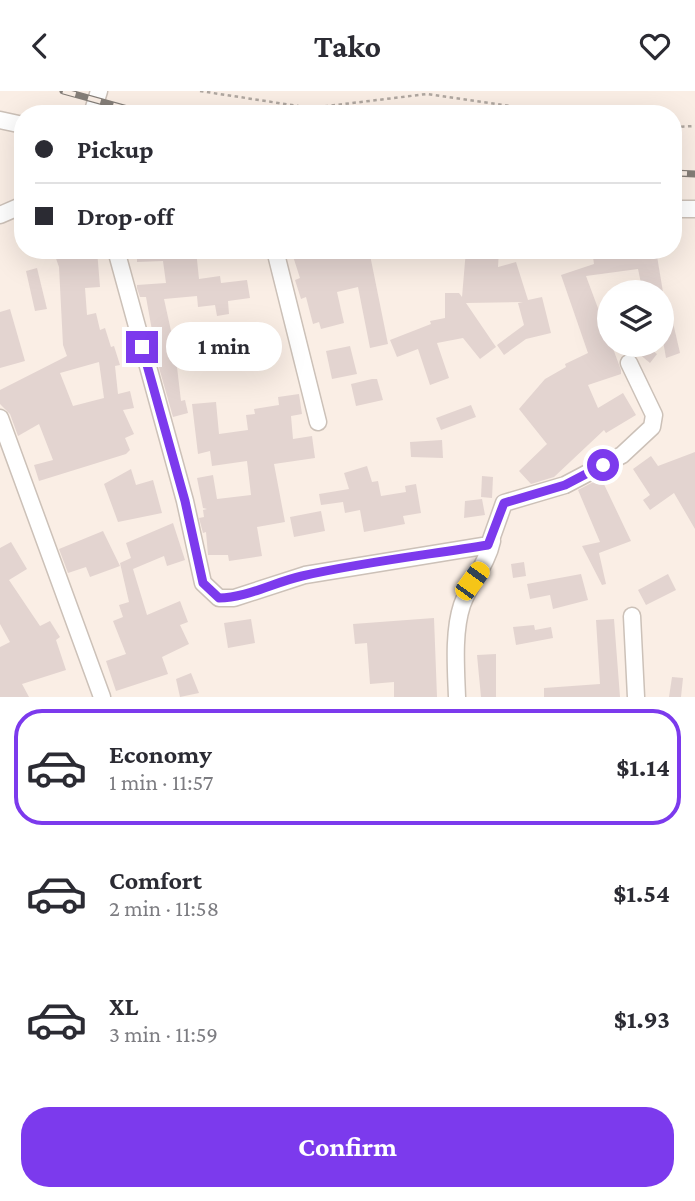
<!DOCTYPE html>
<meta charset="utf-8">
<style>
body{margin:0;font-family:"Crimson Pro",serif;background:#f7f7f7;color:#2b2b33;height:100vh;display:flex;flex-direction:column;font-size:26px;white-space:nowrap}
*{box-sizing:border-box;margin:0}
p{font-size:23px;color:#7c7c81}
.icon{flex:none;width:38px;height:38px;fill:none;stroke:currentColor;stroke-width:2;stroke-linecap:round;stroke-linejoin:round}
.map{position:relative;height:606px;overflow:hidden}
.side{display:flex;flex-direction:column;background:#fff;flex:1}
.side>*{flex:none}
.hud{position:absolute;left:14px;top:14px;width:668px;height:154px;border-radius:28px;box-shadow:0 7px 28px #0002;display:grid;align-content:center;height:154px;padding:0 21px;background:#fff}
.tools{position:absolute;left:597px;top:189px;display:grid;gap:14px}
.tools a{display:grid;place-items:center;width:77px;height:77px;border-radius:50%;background:#fff;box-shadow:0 7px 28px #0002;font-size:35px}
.end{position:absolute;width:32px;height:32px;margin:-16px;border:9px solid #7c3aed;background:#fff;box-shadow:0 0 0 4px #fff}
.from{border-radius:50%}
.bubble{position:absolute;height:49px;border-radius:24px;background:#fff;box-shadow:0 7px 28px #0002;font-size:23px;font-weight:700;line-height:49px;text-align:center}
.car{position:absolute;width:21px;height:42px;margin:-21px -10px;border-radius:9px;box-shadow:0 0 5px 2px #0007;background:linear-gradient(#f5c518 24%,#345 0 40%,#f5c518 0 76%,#345 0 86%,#f5c518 0)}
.hud b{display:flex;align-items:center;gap:24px;height:66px;font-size:26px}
.hud b+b{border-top:2px solid #e1e1e2}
.hud i{width:18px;height:18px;background:#2b2b33}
ul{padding:12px 0 0;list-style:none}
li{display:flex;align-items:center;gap:21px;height:116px;margin:0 14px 10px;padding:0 7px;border:4px solid transparent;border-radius:28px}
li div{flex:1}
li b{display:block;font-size:26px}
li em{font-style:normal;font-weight:700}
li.selected{border-color:#7c3aed}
li>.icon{width:63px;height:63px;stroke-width:1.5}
.primary-button{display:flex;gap:14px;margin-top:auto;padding:14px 21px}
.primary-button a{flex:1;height:80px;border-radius:28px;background:#7c3aed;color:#fff;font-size:28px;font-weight:700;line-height:80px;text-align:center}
header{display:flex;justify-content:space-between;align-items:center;height:91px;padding:0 21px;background:#fff;font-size:32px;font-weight:700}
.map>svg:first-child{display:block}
</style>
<header><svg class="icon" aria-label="back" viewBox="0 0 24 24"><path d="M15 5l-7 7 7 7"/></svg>Tako<svg class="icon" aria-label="heart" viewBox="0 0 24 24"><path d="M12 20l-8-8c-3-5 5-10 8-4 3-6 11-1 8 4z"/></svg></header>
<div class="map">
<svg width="695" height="606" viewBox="0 0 695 606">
<rect width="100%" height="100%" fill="#faeee5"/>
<g fill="#e3d4d0" fill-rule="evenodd">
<path d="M53,159H97L100,196L85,197L87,224L96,222L100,239L105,237L111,256L114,255L120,274L115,275L118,303L130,300L134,317L123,319L134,343L125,347L130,359L126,363L39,390L34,374L53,369L39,333L18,345L10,323L0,313V299L67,265L63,254L59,176ZM99,271L104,307L73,315L60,282Z"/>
<polygon points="137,159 196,159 199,188 220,185 221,192 247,189 250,207 228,210 229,223 217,225 215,214 198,216 197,205 164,208 179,276 177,276 181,310 185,309 188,322 173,326 158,273 146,206 140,206 137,197 137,194 166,192 163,170 137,171"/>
<polygon points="291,159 311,159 312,167 338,159 369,159 388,253 370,257 358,196 337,201 344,232 321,238 319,231 313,233 306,206 301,208 295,189 300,187"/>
<polygon points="466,159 499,159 498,176 516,171 528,209 542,206 551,242 526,248 504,264 497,254 524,234 518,212 523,211 466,212 496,256 480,268 463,247 437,252 449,287 430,294 418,258 397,266 390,249 431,233 430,230 445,227 445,202 459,202 462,206"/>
<polygon points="592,159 656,159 663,201 652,201 650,196 642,197 638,178 586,185 621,279 621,283 588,294 598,317 623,302 636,324 606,342 604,339 554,386 531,393 519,380 547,353 519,318 545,288 566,276 565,273 588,262 561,184 594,173"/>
<polygon points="37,177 47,218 35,220 26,180"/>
<polygon points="668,210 680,262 666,267 662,244 662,211"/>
<polygon points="10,218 25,270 0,277 0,221"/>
<polygon points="645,254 657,263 650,272 638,262"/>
<polygon points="350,255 357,283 332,288 326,260"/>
<polygon points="372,288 377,288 383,309 356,315 351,293"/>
<polygon points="299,303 302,323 291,325 293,348 312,345 315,367 274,373 285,431 257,436 262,465 229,470 228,464 208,464 206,441 203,442 199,427 204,426 203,419 207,418 203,417 197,387 213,384 217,408 251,404 247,370 212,375 210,360 198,363 192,313 216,311 219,343 248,339 246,324 255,323 254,318 279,314 278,306"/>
<polygon points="471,314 476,326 441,339 436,327"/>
<polygon points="442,349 443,367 411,366 410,351"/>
<polygon points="695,361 695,438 674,402 650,419 643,409 650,404 633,378 651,365 658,375"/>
<polygon points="367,375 372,391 378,390 381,405 406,401 405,395 416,393 421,422 403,425 405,433 364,441 360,419 345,422 343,411 321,414 319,403 349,398 344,382"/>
<polygon points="131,378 136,394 153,389 162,422 118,431 104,393"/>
<polygon points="482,385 493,386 492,407 481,406"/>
<polygon points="601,387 631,450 599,462 606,493 602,494 582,455 600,451 578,399"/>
<polygon points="482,408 485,424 464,427 465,410"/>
<polygon points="321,420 325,440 294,446 290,426"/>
<polygon points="173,432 185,469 167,475 164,465 133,478 147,524 180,510 188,531 180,534 189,553 162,566 168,583 116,600 106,570 126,563 113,530 123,526 119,514 129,511 120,472 131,467 126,452"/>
<polygon points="103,440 120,475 90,486 86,476 68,482 59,458"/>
<polygon points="11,451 27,478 9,489 40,535 50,530 60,546 56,549 66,579 22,593 29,606 0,606 0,556 10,551 0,533 0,457"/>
<polygon points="524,471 526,485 513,487 511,473"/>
<polygon points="581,483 588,509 553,518 550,504 530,508 527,493"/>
<polygon points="668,483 676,499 646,514 638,499"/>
<polygon points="434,527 437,606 394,606 394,591 370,593 367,552 355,553 353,533"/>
<polygon points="251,528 255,552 228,557 224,532"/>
<polygon points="614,528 620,606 544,606 544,597 600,593 596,529"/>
<polygon points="534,534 535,539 551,536 553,547 516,554 513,536"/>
<polygon points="496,563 496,606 481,606 477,564"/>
<polygon points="191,582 199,602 180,606 176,588"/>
<polygon points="672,586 683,587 681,606 669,606"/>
</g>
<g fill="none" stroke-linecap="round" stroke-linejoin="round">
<defs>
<g id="minor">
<polyline points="92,23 99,0"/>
<polyline points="0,29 23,34"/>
<polyline points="674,118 695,118"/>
<polyline points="0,124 23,114"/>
<polyline points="116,159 185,410 203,492 219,507 234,507 305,484 489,454 504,412 565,394 622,364 652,336 654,324 629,272"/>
<polyline points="275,159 318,331"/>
<polyline points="0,327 102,606"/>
<polyline points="632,525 636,606"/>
<path d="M457,606C456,578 453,541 462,514C470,491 487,474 492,450"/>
</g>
</defs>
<use href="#minor" stroke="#ccc1b8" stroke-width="19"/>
<g stroke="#b0a7a0" stroke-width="2.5" stroke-dasharray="3.5 3.5" stroke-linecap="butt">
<polyline points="200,0 311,17 427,3 565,23"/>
<polyline points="674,36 695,35"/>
</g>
<use href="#minor" stroke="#fff" stroke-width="16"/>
<defs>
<g id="rail">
<polyline points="63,0 146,23"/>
<polyline points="674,82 695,83"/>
</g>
</defs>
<use href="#rail" stroke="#857e78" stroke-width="7"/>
<use href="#rail" stroke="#faeee5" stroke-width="4.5" stroke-dasharray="13" stroke-linecap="butt"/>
</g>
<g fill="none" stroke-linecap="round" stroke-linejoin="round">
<path stroke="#7c3aed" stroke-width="9" d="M142,256L185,410L203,492L219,507C246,507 275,491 302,485C363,471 427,464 488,454L504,412L565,394L603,374"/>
</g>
</svg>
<div class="tools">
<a><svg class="icon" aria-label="layers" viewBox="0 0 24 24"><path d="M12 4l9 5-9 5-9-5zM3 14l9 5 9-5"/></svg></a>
</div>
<i class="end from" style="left:603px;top:374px"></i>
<i class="end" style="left:142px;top:256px"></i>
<div class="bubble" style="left:166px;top:231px;width:116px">1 min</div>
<i class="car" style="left:472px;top:490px;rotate:36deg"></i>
<div class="hud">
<b><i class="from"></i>Pickup</b>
<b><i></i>Drop-off</b>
</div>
</div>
<section class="side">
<ul>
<li class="selected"><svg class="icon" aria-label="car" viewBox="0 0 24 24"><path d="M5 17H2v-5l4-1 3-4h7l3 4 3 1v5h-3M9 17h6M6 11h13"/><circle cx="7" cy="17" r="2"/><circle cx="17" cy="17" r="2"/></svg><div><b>Economy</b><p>1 min · 11:57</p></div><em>$1.14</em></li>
<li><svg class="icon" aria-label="car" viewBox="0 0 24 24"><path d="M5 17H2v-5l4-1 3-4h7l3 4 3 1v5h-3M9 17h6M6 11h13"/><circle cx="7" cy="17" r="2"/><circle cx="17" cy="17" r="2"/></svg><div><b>Comfort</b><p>2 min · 11:58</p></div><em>$1.54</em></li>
<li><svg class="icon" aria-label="car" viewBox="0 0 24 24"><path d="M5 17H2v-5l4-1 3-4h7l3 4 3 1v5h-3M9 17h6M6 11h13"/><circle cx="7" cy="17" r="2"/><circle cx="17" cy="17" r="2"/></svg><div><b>XL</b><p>3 min · 11:59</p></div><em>$1.93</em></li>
</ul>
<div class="primary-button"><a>Confirm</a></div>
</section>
